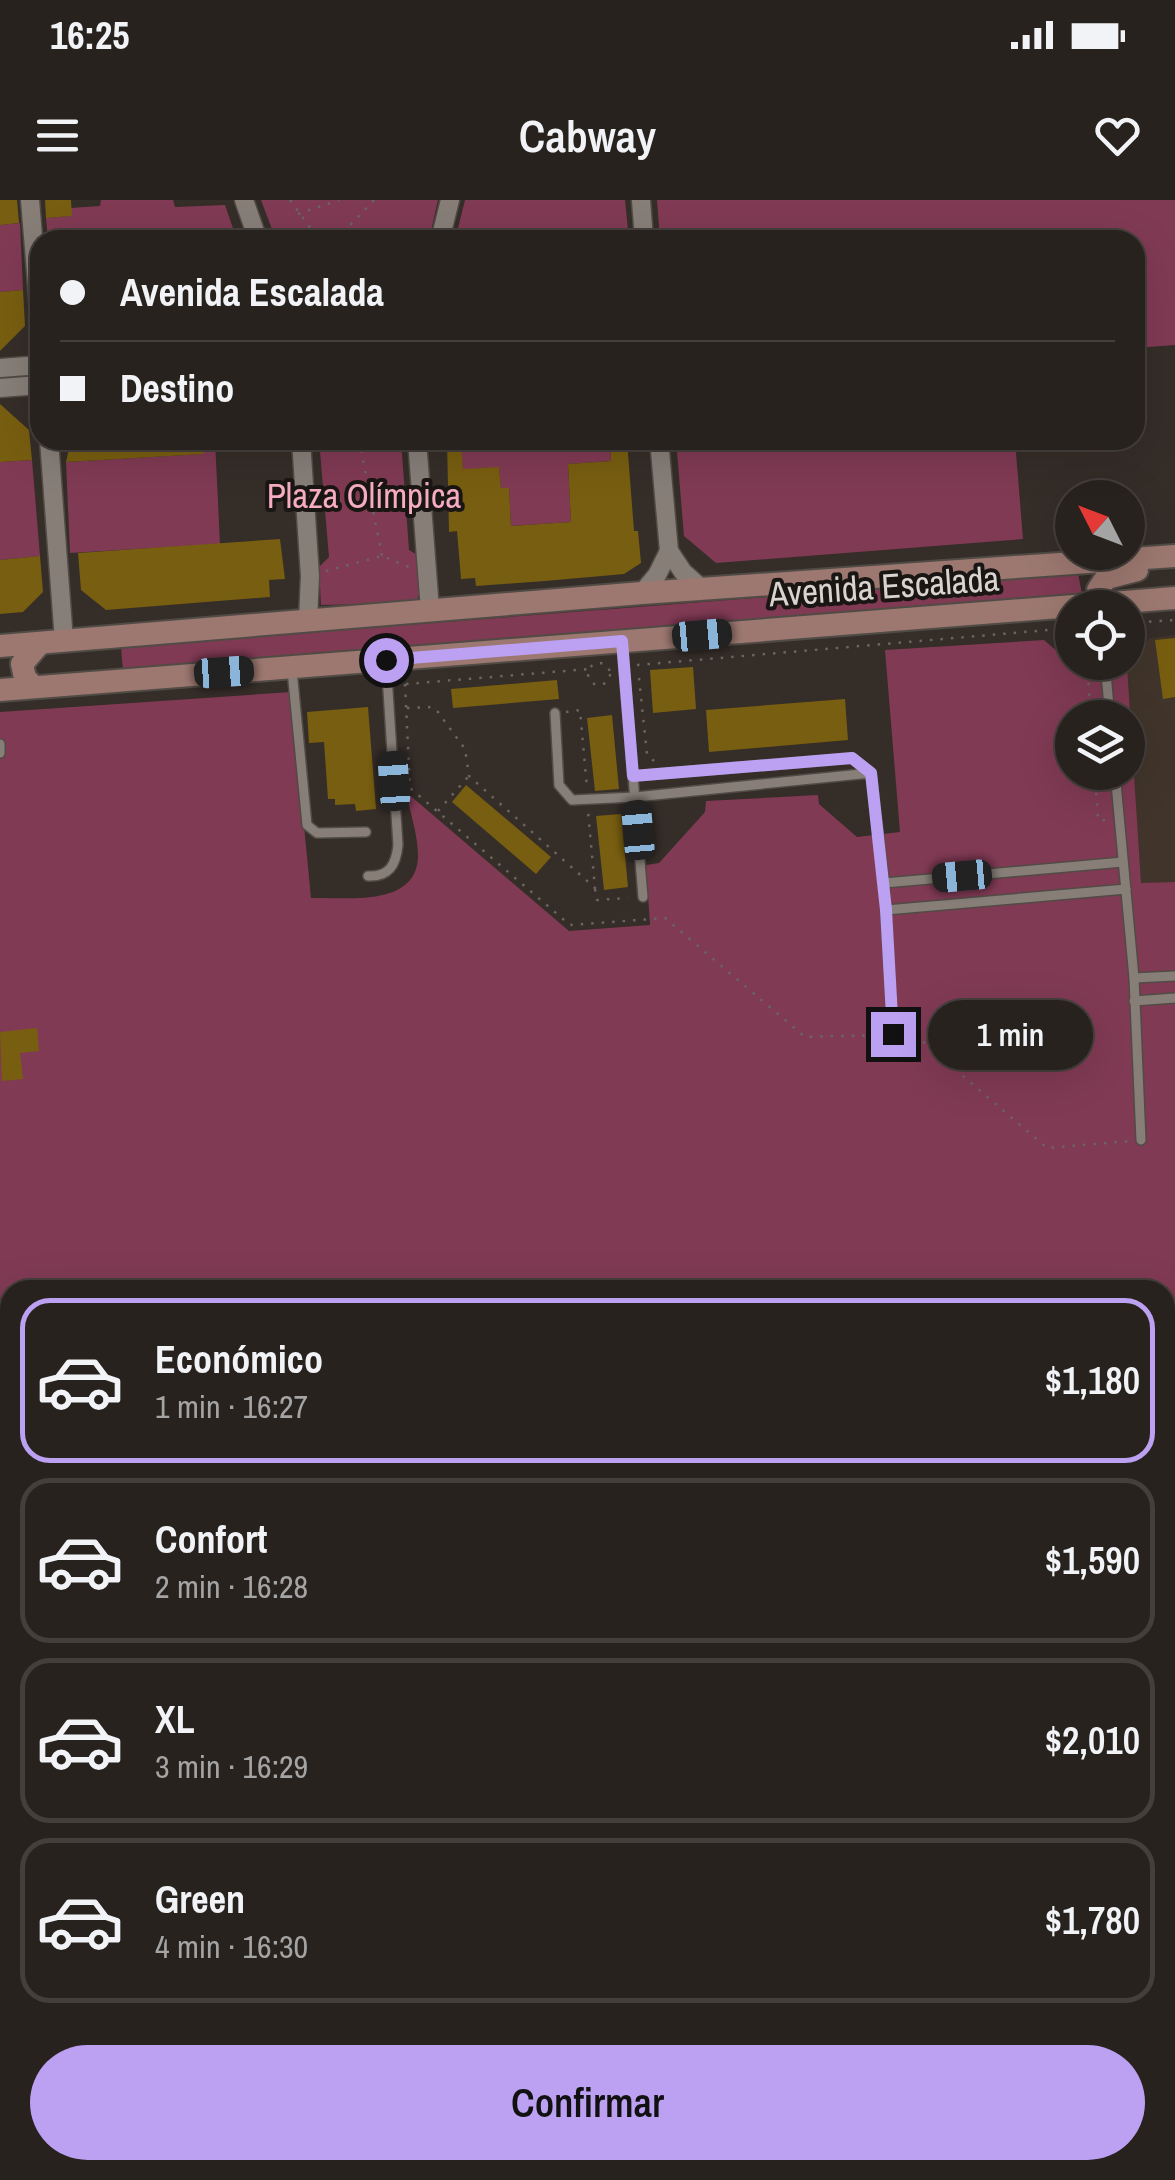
<!DOCTYPE html>
<html lang="es">
<meta charset="utf-8">
<style>
body{margin:0;font-family:"Archivo Narrow",sans-serif;background:#342f2b;color:#f1f3f6;height:100vh;display:flex;flex-direction:column;font-size:38px;white-space:nowrap}
*{box-sizing:border-box;margin:0}
p{font-size:32px;color:#a5a4a4}
.icon{flex:none;width:55px;height:55px;fill:none;stroke:currentColor;stroke-width:2;stroke-linecap:round;stroke-linejoin:round}
.map{position:relative;flex:1;overflow:hidden}
.drawer{position:absolute;left:0px;top:1080px;width:1175px;height:900px;display:flex;flex-direction:column;background:#28221e;border-radius:30px 30px 0 0;box-shadow:0 10px 40px #0002,0 0 0 2px #443f3c}
.drawer>*{flex:none}
.banner{position:absolute;left:30px;top:30px;width:1115px;height:220px;border-radius:30px;box-shadow:0 10px 40px #0002,0 0 0 2px #443f3c;display:grid;align-content:center;height:220px;padding:0 30px;background:#28221e}
.needle{width:65px;rotate:312deg}
.fabs{position:absolute;left:1055px;top:280px;display:grid;gap:20px}
.fabs a{display:grid;place-items:center;width:90px;height:90px;border-radius:50%;background:#28221e;box-shadow:0 10px 40px #0002,0 0 0 2px #443f3c;font-size:50px}
.end{position:absolute;width:45px;height:45px;margin:-22px;border:12px solid #bca0f2;background:#111;box-shadow:0 0 0 5px #111}
.from{border-radius:50%}
.bubble{position:absolute;height:70px;border-radius:35px;background:#28221e;box-shadow:0 10px 40px #0002,0 0 0 2px #443f3c;font-size:32px;font-weight:600;line-height:70px;text-align:center}
.car{position:absolute;width:30px;height:60px;margin:-30px -15px;border-radius:12px;box-shadow:0 0 8px 2px #0007;background:linear-gradient(#222 24%,#8ab4d8 0 40%,#222 0 76%,#8ab4d8 0 86%,#222 0)}
.banner b{display:flex;align-items:center;gap:35px;height:95px;font-size:38px}
.banner b+b{border-top:2px solid #443f3c}
.banner i{width:25px;height:25px;background:#f1f3f6}
ul{padding:18px 0 0;list-style:none}
li{display:flex;align-items:center;gap:30px;height:165px;margin:0 20px 15px;padding:0 10px;border:5px solid #443f3c;border-radius:30px}
li div{flex:1}
li b{display:block;font-size:38px}
li em{font-style:normal;font-weight:600}
li.selected{border-color:#bca0f2}
li>.icon{width:90px;height:90px;stroke-width:1.5}
.button{display:flex;gap:20px;margin-top:auto;padding:20px 30px}
.button a{flex:1;height:115px;border-radius:60px;background:#bca0f2;color:#111;font-size:40px;font-weight:600;line-height:115px;text-align:center}
.status{display:flex;justify-content:space-between;align-items:center;height:70px;padding:0 50px;background:#28221e;direction:ltr}
.status svg{height:28px;fill:currentColor}
header{display:flex;justify-content:space-between;align-items:center;height:130px;padding:0 30px;background:#28221e;font-size:45px;font-weight:600}
.map>svg:first-child{display:block}
</style>
<div class="status"><b>16:25</b><svg viewBox="0 0 49 12"><path d="M0 12V9h3v3zM5 12V6h3v6zM10 12V3h3v9zM15 12V0h3v12zM26 1h20v11H26zM47 4h2v5h-2z"/></svg></div>
<header><svg class="icon" aria-label="menu" viewBox="0 0 24 24"><path d="M4 6h16M4 12h16M4 18h16"/></svg>Cabway<svg class="icon" aria-label="heart" viewBox="0 0 24 24"><path d="M12 20l-8-8c-3-5 5-10 8-4 3-6 11-1 8 4z"/></svg></header>
<div class="map">
<svg width="1175" height="1980" viewBox="0 0 1175 1980">
<rect width="100%" height="100%" fill="#352d28"/>
<polygon fill="#41352b" points="1175,435 1175,682 1141,684 1127,465 1150,438"/>
<g fill="#813a54" fill-rule="evenodd">
<polygon points="101,0 173,0 175,7 225,5 237,40 48,40 46,18 71,16 71,8 100,6"/>
<polygon points="261,0 438,0 429,40 276,40"/>
<polygon points="465,0 625,0 629,40 455,40"/>
<polygon points="657,0 1175,0 1175,145 1135,148 1135,40 660,40"/>
<polygon points="20,23 23,90 0,92 0,25"/>
<polygon points="203,240 215,240 220,344 70,353 66,262 203,254"/>
<polygon points="319,240 401,240 409,350 419,356 421,393 414,403 321,405 319,367 329,357"/>
<polygon points="479,240 610,240 611,261 568,264 571,322 511,326 509,288 501,288 499,268 478,268 464,287 461,245 478,244"/>
<polygon points="676,240 1015,240 1023,339 716,363 684,336"/>
<polygon points="32,260 40,356 0,360 0,262"/>
<polygon points="1078,373 1082,394 123,471 121,447"/>
<path d="M1044,440L1079,470L1097,468V463L1127,465L1141,683L1175,682V1980H0V512L291,492L311,698C346,697 417,708 418,656C418,635 410,612 406,592L569,731L650,725L646,665L659,663L705,612L706,601L818,595L819,604L857,637L900,632L885,450ZM1072,518H1128V572H1072ZM10,1090H1165V1970H10Z"/>
</g>
<polygon fill="#485203" stroke="#747940" stroke-width="2.5" points="1165,1611 1175,1617 1175,1690 1165,1706"/>
<g fill="#785e10">
<polygon points="0,0 17,0 19,23 0,25"/>
<polygon points="45,0 71,0 72,16 46,18"/>
<polygon points="23,90 25,126 0,151 0,92"/>
<polygon points="0,204 29,230 32,260 0,262"/>
<polygon points="71,240 203,240 204,254 66,262"/>
<polygon points="447,240 461,240 463,269 499,267 501,288 509,288 511,326 571,322 568,264 611,261 610,240 627,240 634,331 638,331 641,363 624,374 545,381 476,386 475,378 461,379 457,331 449,332"/>
<polygon points="280,339 285,379 269,380 270,397 106,410 81,390 78,353"/>
<polygon points="40,356 43,392 23,412 0,414 0,360"/>
<polygon points="1175,438 1175,497 1163,499 1155,440"/>
<polygon points="693,467 696,509 653,513 650,470"/>
<polygon points="557,480 559,499 453,508 451,489"/>
<polygon points="845,499 848,540 709,552 706,510"/>
<polygon points="368,507 376,609 356,611 355,604 335,605 335,599 328,599 324,542 309,543 307,512"/>
<polygon points="612,515 619,589 595,591 587,518"/>
<polygon points="466,585 551,657 536,674 452,602"/>
<polygon points="621,614 628,687 604,690 596,616"/>
<polygon points="37,828 39,851 20,853 23,879 2,881 0,832"/>
</g>
<g fill="none" stroke-linecap="round" stroke-linejoin="round">
<defs>
<g id="lane">
<polyline points="622,444 643,697"/>
<polyline points="1105,462 1110,518"/>
<polyline points="292,470 307,625 317,633 366,632"/>
<polyline points="555,513 559,585 572,600 635,597 871,573 884,683 1123,662"/>
<polyline points="0,544 0,553"/>
<polyline points="1115,572 1134,778 1141,940"/>
<polyline points="633,576 852,558 871,573"/>
<path d="M368,676C389,677 396,665 398,645L386,460"/>
<polyline points="884,683 893,834"/>
<polyline points="886,710 1126,689"/>
<polyline points="1134,778 1175,776"/>
<polyline points="1134,801 1175,798"/>
</g>
<g id="street">
<polyline points="30,0 40,121"/>
<polyline points="244,0 258,40"/>
<polyline points="641,0 644,40"/>
<polyline points="440,40 450,0"/>
<polyline points="0,168 40,165"/>
<polyline points="0,188 40,185"/>
<polyline points="49,240 64,441"/>
<polyline points="301,240 310,376 308,420"/>
<polyline points="417,240 430,410"/>
<polyline points="659,240 669,351 683,372 702,389"/>
<polyline points="642,393 657,375 669,351"/>
</g>
<g id="secondary">
<polyline points="1099,404 1098,390 1106,378 1137,370"/>
<polyline points="0,446 642,393 1175,356"/>
<polyline points="34,487 25,478 22,464 40,443"/>
<polyline points="0,490 1175,398"/>
</g>
</defs>
<use href="#lane" stroke="#514b46" stroke-width="12"/>
<use href="#street" stroke="#514b46" stroke-width="21"/>
<use href="#secondary" stroke="#514b46" stroke-width="26"/>
<g stroke="#6b645f" stroke-width="2.5" stroke-dasharray="2.5 8" stroke-linecap="butt">
<polyline points="290,0 319,40"/>
<polyline points="298,14 339,0"/>
<polyline points="336,40 374,0"/>
<polyline points="359,240 382,356"/>
<polyline points="326,371 382,356 409,367"/>
<polyline points="1128,423 1175,420"/>
<polyline points="1087,462 1091,518"/>
<circle cx="599" cy="474" r="11"/>
<polyline points="637,465 1072,428"/>
<polyline points="639,478 647,554 654,561"/>
<polyline points="405,484 410,588 570,725 665,718 805,837 880,835"/>
<polyline points="406,484 589,469"/>
<polyline points="407,508 432,507 438,512 465,549 469,576 595,688 588,611"/>
<polyline points="566,512 580,510 587,588"/>
<polyline points="1095,572 1098,620 1107,620"/>
<polyline points="438,611 468,577"/>
<polyline points="595,689 597,700 628,698"/>
<polyline points="907,828 1047,948 1130,941"/>
</g>
<use href="#lane" stroke="#877e78" stroke-width="9"/>
<use href="#street" stroke="#877e78" stroke-width="18"/>
<use href="#secondary" stroke="#9c7870" stroke-width="22"/>
</g>
<g fill="none" stroke-linecap="round" stroke-linejoin="round">
<polyline stroke="#bca0f2" stroke-width="12" points="386,460 622,441 633,576 852,558 871,573 886,710 893,834"/>
</g>
<g text-anchor="middle" dominant-baseline="central" stroke-width="8" stroke-linejoin="round" paint-order="stroke">
<g font-size="35" fill="#f6adc4" stroke="#1a1614">
<text x="364" y="295">Plaza Olímpica</text>
</g>
<g font-size="35" fill="#d9d4d0" stroke="#1a1614">
<text transform="translate(884 386) rotate(-4)">Avenida Escalada</text>
</g>
</g>
</svg>
<div class="fabs">
<a><svg class="needle" viewBox="-14 -14 28 28"><path d="M0-13l5 13h-10z" fill="#e53935"/><path d="M0 13l5-13h-10z" fill="#a5a4a4"/></svg></a>
<a><svg class="icon" aria-label="locate" viewBox="0 0 24 24"><circle cx="12" cy="12" r="6"/><path d="M12 2v4M12 18v4M2 12h4M18 12h4"/></svg></a>
<a><svg class="icon" aria-label="layers" viewBox="0 0 24 24"><path d="M12 4l9 5-9 5-9-5zM3 14l9 5 9-5"/></svg></a>
</div>
<i class="end from" style="left:386px;top:460px"></i>
<i class="end" style="left:893px;top:834px"></i>
<div class="bubble" style="left:928px;top:800px;width:165px">1 min</div>
<i class="car" style="left:702px;top:435px;rotate:85deg"></i>
<i class="car" style="left:224px;top:472px;rotate:86deg"></i>
<i class="car" style="left:394px;top:581px;rotate:356deg"></i>
<i class="car" style="left:638px;top:630px;rotate:355deg"></i>
<i class="car" style="left:962px;top:676px;rotate:265deg"></i>
<div class="banner">
<b><i class="from"></i>Avenida Escalada</b>
<b><i></i>Destino</b>
</div>
<section class="drawer">
<ul>
<li class="selected"><svg class="icon" aria-label="car" viewBox="0 0 24 24"><path d="M5 17H2v-5l4-1 3-4h7l3 4 3 1v5h-3M9 17h6M6 11h13"/><circle cx="7" cy="17" r="2"/><circle cx="17" cy="17" r="2"/></svg><div><b>Económico</b><p>1 min · 16:27</p></div><em>$1,180</em></li>
<li><svg class="icon" aria-label="car" viewBox="0 0 24 24"><path d="M5 17H2v-5l4-1 3-4h7l3 4 3 1v5h-3M9 17h6M6 11h13"/><circle cx="7" cy="17" r="2"/><circle cx="17" cy="17" r="2"/></svg><div><b>Confort</b><p>2 min · 16:28</p></div><em>$1,590</em></li>
<li><svg class="icon" aria-label="car" viewBox="0 0 24 24"><path d="M5 17H2v-5l4-1 3-4h7l3 4 3 1v5h-3M9 17h6M6 11h13"/><circle cx="7" cy="17" r="2"/><circle cx="17" cy="17" r="2"/></svg><div><b>XL</b><p>3 min · 16:29</p></div><em>$2,010</em></li>
<li><svg class="icon" aria-label="car" viewBox="0 0 24 24"><path d="M5 17H2v-5l4-1 3-4h7l3 4 3 1v5h-3M9 17h6M6 11h13"/><circle cx="7" cy="17" r="2"/><circle cx="17" cy="17" r="2"/></svg><div><b>Green</b><p>4 min · 16:30</p></div><em>$1,780</em></li>
</ul>
<div class="button"><a>Confirmar</a></div>
</section>
</div>
